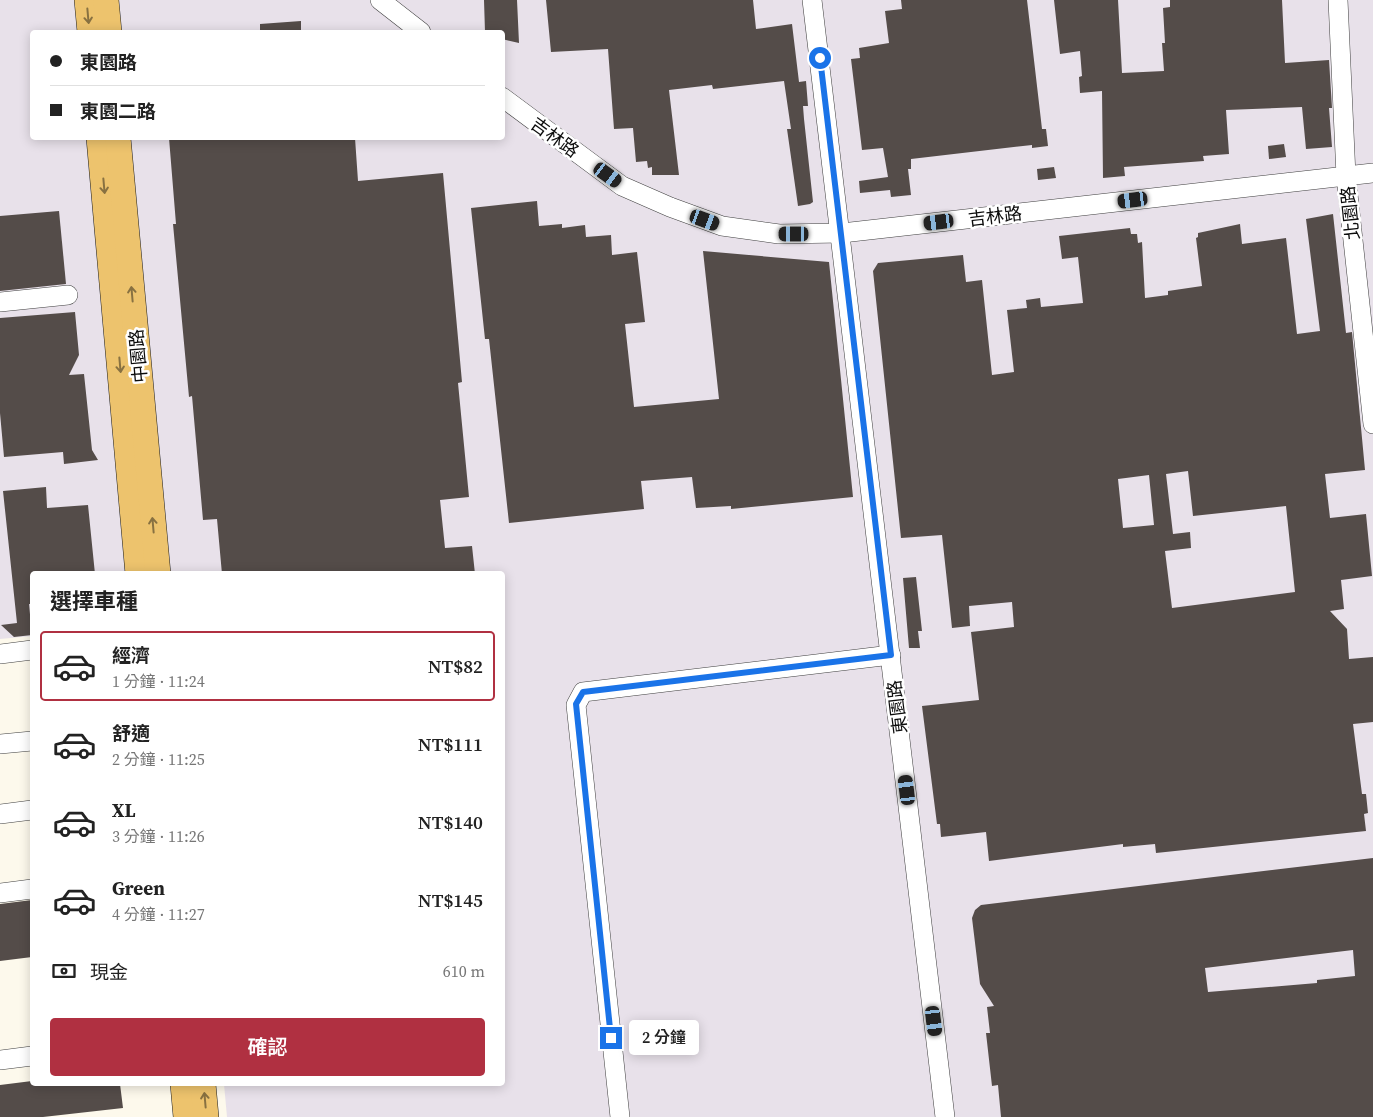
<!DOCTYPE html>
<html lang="zh-TW">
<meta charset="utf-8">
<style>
body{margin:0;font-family:"Source Serif 4","Noto Sans TC",serif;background:#f2f2f2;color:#222;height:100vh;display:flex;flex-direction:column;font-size:19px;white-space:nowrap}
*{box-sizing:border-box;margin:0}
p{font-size:16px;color:#767676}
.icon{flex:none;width:28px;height:28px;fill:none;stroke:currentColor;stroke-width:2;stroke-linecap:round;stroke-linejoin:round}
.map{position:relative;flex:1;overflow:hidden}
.panel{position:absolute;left:30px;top:571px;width:475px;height:515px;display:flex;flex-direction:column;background:#fff;border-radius:5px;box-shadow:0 2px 12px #0003}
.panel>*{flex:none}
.banner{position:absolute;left:30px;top:30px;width:475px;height:110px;border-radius:5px;box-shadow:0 2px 12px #0003;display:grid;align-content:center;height:110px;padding:0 20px;background:#fff}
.end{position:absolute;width:22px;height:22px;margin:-11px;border:6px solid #1a73e8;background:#fff;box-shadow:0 0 0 2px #fff}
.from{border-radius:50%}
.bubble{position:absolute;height:35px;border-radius:5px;background:#fff;box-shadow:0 2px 12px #0003;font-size:16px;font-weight:600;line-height:35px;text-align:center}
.car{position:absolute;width:15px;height:30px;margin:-15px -8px;border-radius:6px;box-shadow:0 0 4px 1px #0007;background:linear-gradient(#222 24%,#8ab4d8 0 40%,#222 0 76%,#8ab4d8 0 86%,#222 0)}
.banner b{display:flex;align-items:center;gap:18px;height:48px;font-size:19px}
.banner b+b{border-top:1px solid #e0e0e0}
.banner i{width:12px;height:12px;background:#222}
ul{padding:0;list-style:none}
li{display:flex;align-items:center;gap:15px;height:70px;margin:0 10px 8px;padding:0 10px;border:2px solid transparent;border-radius:5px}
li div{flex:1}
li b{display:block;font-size:19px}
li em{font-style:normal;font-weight:600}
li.active{border-color:#b03041}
li>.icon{width:45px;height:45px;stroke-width:1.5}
h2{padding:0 20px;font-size:22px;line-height:60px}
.pay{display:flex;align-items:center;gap:12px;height:55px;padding:0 20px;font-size:19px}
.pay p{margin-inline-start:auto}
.cta{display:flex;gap:10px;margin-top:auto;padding:10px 20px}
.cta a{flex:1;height:58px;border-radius:5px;background:#b03041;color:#fff;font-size:20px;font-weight:600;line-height:58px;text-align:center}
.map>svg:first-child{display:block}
</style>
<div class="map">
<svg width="1373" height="1117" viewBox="0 0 1373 1117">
<rect width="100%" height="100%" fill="#fdf9ec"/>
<path fill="#e8e1ea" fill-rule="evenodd" d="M0,0H1373V1117H227L224,1084H502V574H32V636L0,639ZM32,32H502V138H32Z"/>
<g fill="#544c49" fill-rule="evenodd">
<polygon points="484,0 517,0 519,43 502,39 502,32 485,32"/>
<polygon points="546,0 753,0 756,29 792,24 799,82 806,81 808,106 803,106 804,119 813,202 810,204 798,206 787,129 791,129 784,81 713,89 712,85 669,90 679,175 652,175 652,167 648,168 647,161 636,162 633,128 614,129 608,49 551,52"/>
<polygon points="901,0 1027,0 1042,129 1046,129 1048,146 1032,148 1032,145 911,159 911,169 908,169 911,195 891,197 890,190 860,193 859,181 888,177 883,148 862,150 851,59 860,58 859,48 889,43 885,11 902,9"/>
<polygon points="1054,0 1118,0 1122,73 1164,71 1162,43 1165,43 1163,8 1170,7 1170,0 1282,0 1285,63 1329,60 1332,108 1329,108 1332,147 1306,149 1302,107 1226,110 1229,154 1203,156 1204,161 1124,167 1125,176 1103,178 1102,91 1080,93 1079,77 1082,76 1080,51 1060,54"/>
<polygon points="301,21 301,32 260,32 260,24"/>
<polygon points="169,138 355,138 358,181 443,173 462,382 458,383 469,497 440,500 445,548 472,546 475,574 222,574 217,519 203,520 192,396 189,397 173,224 176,224"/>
<polygon points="1284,144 1286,157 1269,159 1268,146"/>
<polygon points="1054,167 1056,178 1038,180 1037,169"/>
<polygon points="537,201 539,226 562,224 562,228 585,225 586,237 611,235 612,255 637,252 645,322 625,324 634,407 719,399 703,251 829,262 853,497 731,509 731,506 696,508 692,477 641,481 644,509 509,523 489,339 485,339 471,208"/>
<polygon points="59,211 66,284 0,291 0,216"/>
<path d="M1333,214L1346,333L1352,332L1365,470L1325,474L1330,518L1366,514L1372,576L1341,580L1344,609L1330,611L1347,629L1349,659L1373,657V722L1353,724L1362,794H1366L1368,813L1364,814L1366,831L1156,853L1155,844L1123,847V844L989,861L986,832L941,837L940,824H937L922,706L979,700L971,632L1014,627L1012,602L969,606L970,626L952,628L942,535L901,538L873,271L878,263L963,255L966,282L982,280L992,375L1014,372L1007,310L1027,308L1026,300L1040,298L1041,307L1083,303L1078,257L1062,259L1059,236L1130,228L1131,234H1137L1138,243L1142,242L1145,298L1168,295V291L1202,286L1196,238L1198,237V233L1240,224L1242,244L1286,238L1297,334L1320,331L1306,219ZM1188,471L1193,516L1286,506L1295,592L1172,608L1165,551L1191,548L1190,532L1173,534L1166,474ZM1149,475L1154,525L1123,528L1118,479Z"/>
<polygon points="75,312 79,355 69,375 84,374 92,450 98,460 64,464 63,452 4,457 0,413 0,318"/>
<polygon points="46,487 47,508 88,505 95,574 32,574 32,604 29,604 32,635 14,637 1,625 17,623 3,491"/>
<polygon points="916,577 922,631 918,631 920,648 909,648 903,578"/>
<path d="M1373,858V1117H1001L998,1085L992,1086L986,1033H990L987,1007L994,1006L980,984L972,918L975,910L981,905ZM1353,950L1355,976L1317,980V983L1208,992L1205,968Z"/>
<polygon points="32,900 32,957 0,961 0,904"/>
<polygon points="32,1081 32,1084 120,1084 123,1108 43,1117 0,1117 0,1085"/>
</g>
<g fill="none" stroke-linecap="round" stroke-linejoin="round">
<defs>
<g id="minor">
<polyline points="380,0 421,32"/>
<polyline points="812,0 945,1117"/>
<polyline points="1338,0 1346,176 1373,424"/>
<polyline points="502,97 622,186 670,207 722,226 779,234 842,233 1373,173"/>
<polyline points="0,302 68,295"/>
<polyline points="0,654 32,650"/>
<polyline points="0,744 32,741"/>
<polyline points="0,814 32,810"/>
<polyline points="0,893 32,889"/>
<polyline points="0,1060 32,1056"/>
<polyline points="620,1117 576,705 583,692 891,655"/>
</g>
<g id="major">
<polyline points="87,0 90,32"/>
<polyline points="106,0 109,32"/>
<polyline points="99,138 138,574"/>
<polyline points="118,138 158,574"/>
<polyline points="183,1084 186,1117"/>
<polyline points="203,1084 206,1117"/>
</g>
</defs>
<use href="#minor" stroke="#3f3f3f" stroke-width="20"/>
<use href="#major" stroke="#1d1d1d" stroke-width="26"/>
<use href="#minor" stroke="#fff" stroke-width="19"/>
<use href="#major" stroke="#edc36d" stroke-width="25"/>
</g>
<defs><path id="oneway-shaft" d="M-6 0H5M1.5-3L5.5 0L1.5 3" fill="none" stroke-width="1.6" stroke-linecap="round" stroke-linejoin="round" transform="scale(1.25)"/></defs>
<g stroke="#887141">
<use href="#oneway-shaft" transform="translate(88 16) rotate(85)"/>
<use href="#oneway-shaft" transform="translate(104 186) rotate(85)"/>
<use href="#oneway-shaft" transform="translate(132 294) rotate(-95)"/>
<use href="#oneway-shaft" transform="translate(120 365) rotate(85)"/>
<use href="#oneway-shaft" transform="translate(153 525) rotate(-95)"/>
<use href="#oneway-shaft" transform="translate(205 1100) rotate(-95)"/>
</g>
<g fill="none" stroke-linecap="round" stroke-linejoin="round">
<polyline stroke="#1a73e8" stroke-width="6" points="611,1038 576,704 583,692 891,655 820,58"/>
</g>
<g text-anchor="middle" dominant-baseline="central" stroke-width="5" stroke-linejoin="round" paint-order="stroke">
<g font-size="18" fill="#0c0c0c" stroke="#fff">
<text transform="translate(555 137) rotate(36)">吉林路</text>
<text transform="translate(1350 213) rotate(-96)">北園路</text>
<text transform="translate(995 216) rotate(-7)">吉林路</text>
<text transform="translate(138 356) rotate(-95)">中園路</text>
<text transform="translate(897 707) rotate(-97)">東園路</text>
</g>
</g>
</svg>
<i class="end from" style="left:820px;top:58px"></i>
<i class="end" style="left:611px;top:1038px"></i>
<div class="bubble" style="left:629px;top:1020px;width:70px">2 分鐘</div>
<i class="car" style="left:608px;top:175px;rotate:126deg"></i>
<i class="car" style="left:1133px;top:200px;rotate:263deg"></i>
<i class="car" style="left:705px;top:220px;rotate:110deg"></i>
<i class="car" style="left:939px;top:222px;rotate:263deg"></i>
<i class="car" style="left:794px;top:234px;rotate:270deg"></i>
<i class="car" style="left:907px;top:790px;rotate:353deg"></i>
<i class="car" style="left:934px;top:1021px;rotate:173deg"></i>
<div class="banner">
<b><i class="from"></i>東園路</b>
<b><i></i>東園二路</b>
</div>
<section class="panel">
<h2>選擇車種</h2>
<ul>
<li class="active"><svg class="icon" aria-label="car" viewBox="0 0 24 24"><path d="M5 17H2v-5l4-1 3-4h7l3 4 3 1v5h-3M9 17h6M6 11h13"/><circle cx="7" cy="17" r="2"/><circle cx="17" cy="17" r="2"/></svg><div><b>經濟</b><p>1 分鐘 · 11:24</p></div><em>NT$82</em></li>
<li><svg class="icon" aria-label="car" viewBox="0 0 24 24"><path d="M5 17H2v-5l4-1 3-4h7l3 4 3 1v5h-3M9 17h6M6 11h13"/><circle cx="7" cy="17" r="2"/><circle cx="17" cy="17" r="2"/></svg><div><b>舒適</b><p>2 分鐘 · 11:25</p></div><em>NT$111</em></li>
<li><svg class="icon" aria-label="car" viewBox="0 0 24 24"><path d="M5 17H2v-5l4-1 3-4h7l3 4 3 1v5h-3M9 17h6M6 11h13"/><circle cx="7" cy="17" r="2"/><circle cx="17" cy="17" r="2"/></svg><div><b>XL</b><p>3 分鐘 · 11:26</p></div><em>NT$140</em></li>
<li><svg class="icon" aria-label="car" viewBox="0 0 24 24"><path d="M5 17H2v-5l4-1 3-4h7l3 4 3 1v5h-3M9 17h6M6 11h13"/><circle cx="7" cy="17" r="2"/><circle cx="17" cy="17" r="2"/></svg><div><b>Green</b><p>4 分鐘 · 11:27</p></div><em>NT$145</em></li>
</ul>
<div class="pay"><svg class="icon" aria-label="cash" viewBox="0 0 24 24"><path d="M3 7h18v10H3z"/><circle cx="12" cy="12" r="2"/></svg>現金<p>610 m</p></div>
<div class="cta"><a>確認</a></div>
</section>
</div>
